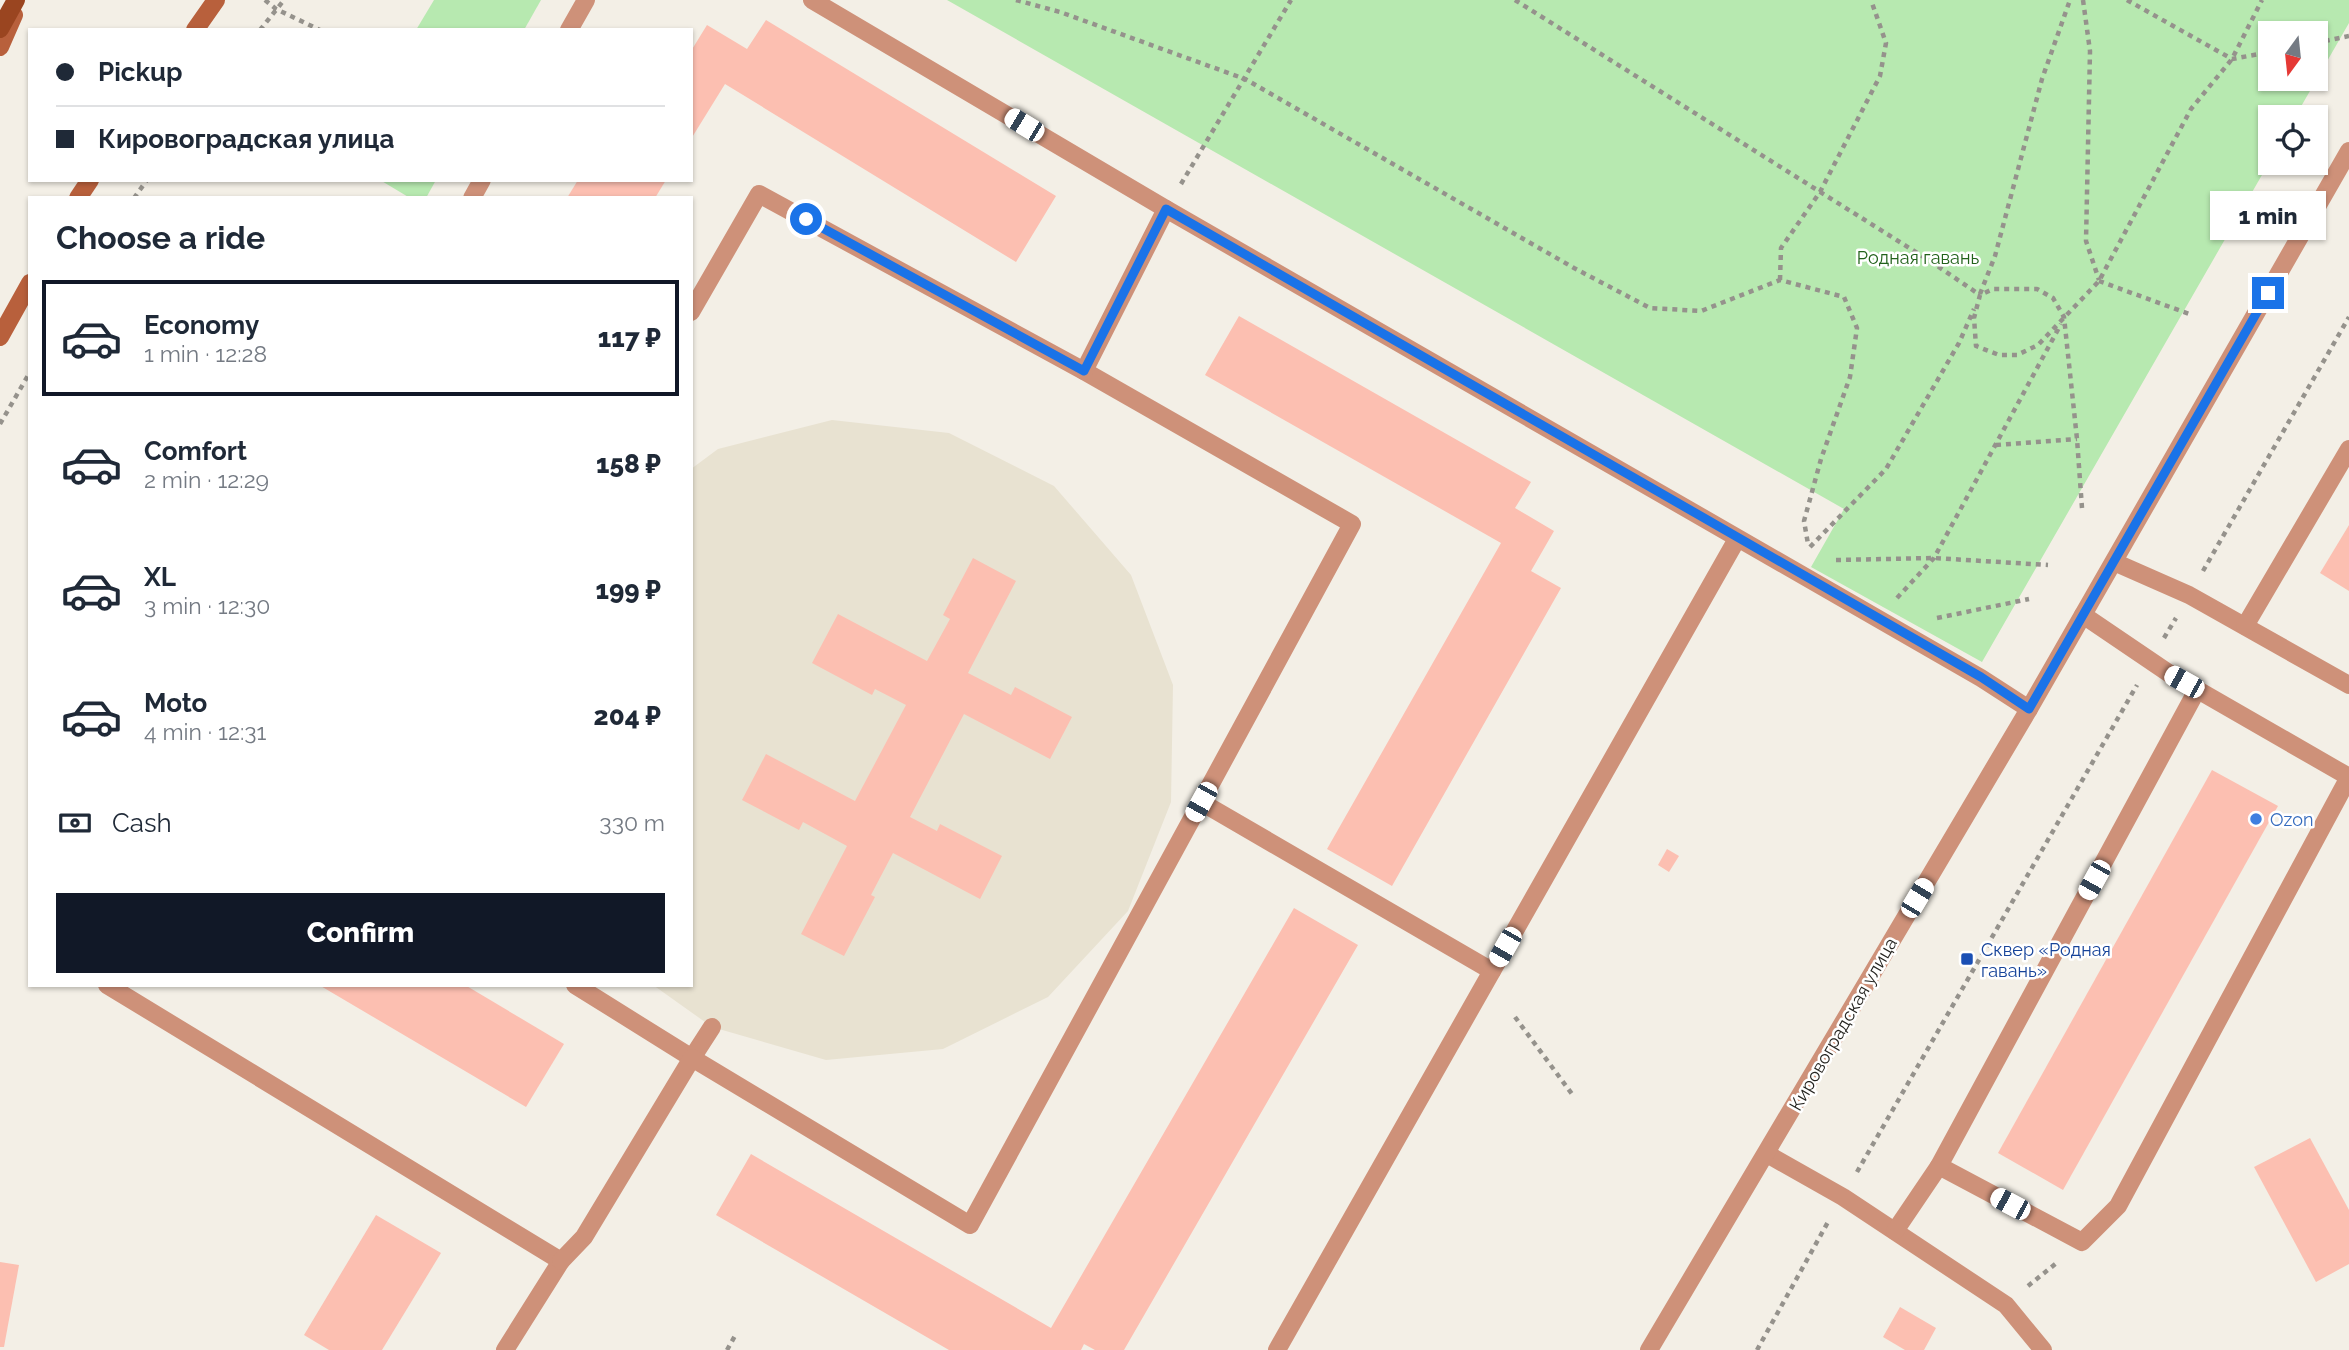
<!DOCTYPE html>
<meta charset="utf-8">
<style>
body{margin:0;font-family:Raleway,sans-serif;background:#f6f6f7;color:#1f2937;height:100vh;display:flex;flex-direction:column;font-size:26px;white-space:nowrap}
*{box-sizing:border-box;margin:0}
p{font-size:23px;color:#747a83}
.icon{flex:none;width:38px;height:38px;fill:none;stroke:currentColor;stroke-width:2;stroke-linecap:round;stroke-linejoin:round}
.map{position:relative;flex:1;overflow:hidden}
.details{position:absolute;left:28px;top:196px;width:665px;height:791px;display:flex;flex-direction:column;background:#fff;border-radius:0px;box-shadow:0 2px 5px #0004}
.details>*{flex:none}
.hud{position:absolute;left:28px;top:28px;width:665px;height:154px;border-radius:0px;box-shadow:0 2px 5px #0004;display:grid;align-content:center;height:154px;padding:0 28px;background:#fff}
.needle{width:46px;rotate:195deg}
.controls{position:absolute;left:2258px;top:21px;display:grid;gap:14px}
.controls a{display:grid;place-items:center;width:70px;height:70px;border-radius:0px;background:#fff;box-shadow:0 2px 5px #0004;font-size:35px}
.end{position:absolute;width:32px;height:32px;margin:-16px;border:9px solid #1a73e8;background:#fff;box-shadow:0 0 0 4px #fff}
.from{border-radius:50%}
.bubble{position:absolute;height:49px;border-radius:0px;background:#fff;box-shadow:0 2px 5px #0004;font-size:23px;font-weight:800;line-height:49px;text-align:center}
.car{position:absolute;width:21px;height:42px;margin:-21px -10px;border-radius:9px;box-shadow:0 0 5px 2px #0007;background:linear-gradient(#fff 24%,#345 0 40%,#fff 0 76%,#345 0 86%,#fff 0)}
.hud b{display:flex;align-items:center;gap:24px;height:66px;font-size:26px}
.hud b+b{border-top:2px solid #e0e1e3}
.hud i{width:18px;height:18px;background:#1f2937}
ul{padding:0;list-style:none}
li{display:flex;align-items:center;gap:21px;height:116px;margin:0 14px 10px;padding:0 14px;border:4px solid transparent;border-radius:0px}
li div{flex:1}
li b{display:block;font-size:26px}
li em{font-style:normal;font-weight:800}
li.on{border-color:#111827}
li>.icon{width:63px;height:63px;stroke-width:1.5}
h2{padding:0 28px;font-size:32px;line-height:84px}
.pay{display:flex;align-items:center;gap:18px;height:77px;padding:0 28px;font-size:26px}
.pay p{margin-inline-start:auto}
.action{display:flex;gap:14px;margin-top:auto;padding:14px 28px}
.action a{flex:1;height:80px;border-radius:0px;background:#111827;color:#fff;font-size:28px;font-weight:800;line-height:80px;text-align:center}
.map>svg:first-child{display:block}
</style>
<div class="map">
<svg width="2349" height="1350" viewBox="0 0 2349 1350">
<rect width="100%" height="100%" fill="#f3efe6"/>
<polygon fill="#e8e2d1" points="832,420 949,433 1054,486 1131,575 1173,685 1171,802 1128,911 1048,997 943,1049 826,1060 712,1027 653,985 691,985 691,469 718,449"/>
<g fill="#b7e9b0" fill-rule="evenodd">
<polygon points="434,0 541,0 524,30 416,30"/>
<path d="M947,0H2349V23L2295,117H2270V161L1982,662L1811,567L1844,509ZM2270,33H2315V79H2270Z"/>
<polygon points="380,180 436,180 426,198 410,198"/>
</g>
<g fill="#fcbfb1">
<polygon points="766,20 1056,196 1016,262 725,84 691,139 691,51 707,25 747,49"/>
<polygon points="578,180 666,180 655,198 567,198"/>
<polygon points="1239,316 1531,482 1515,508 1554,531 1531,571 1561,588 1392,886 1327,849 1501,543 1205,375"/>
<polygon points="2349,525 2349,591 2320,573"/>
<polygon points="973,558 1016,581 968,673 1011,695 1015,687 1072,717 1050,759 964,714 910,817 937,831 940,824 1002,856 980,899 893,853 871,895 875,897 844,956 801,934 847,846 803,822 799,830 742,800 766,754 855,801 906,705 875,689 872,695 812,663 838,614 927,661 950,619 943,615"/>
<polygon points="2212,770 2278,806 2063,1190 1998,1153"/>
<polygon points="1667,849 1679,856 1669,872 1658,865"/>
<polygon points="1294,908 1358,945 1124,1350 1095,1350 1084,1344 1081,1350 949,1350 716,1215 751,1154 1051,1328"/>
<polygon points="319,985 465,985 564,1044 526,1107"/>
<polygon points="2310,1138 2349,1210 2349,1264 2316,1282 2254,1167"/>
<polygon points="376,1215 441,1253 382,1350 329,1350 304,1335"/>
<polygon points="0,1262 19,1265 4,1347 0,1347"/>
<polygon points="1900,1307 1936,1328 1924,1350 1905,1350 1883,1337"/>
</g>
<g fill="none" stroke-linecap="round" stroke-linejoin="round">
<g stroke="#95928c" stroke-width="4.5" stroke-dasharray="5 5" stroke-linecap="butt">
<polyline points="265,0 276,9 320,30"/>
<polyline points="1016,0 1060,12 1245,79 1574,268 1650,308 1701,311 1780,280 1844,297 1857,328 1850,377 1821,459 1804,521 1808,544"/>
<polyline points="1515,0 1930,261 1980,295"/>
<polyline points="2083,0 2090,51 2086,241 2099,280"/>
<polyline points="2127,0 2232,59 2270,52"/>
<polyline points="260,30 284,0"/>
<polyline points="2315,43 2349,36"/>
<polyline points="1181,184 1291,0"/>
<polyline points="134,198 147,180"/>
<polyline points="1780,280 1781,248 1820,192 1880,76 1886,43 1871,0"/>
<polyline points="2099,281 2192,315"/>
<polyline points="1980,294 1995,256 2042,79 2070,0"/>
<polyline points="0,424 30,372"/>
<polyline points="1996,445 2077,439"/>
<polyline points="2082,508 2077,439 2064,317 2053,298 2037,289 1993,289 1980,295 1974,318 1976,346 1999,355 2017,355 2038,345 2099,281 2191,109 2232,59 2262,0"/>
<polyline points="1810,547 1886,469 1959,343 1974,309"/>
<polyline points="1836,560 1934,558 2048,565"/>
<polyline points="2203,571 2349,317"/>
<polyline points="1897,598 1934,558 2061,324"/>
<polyline points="1937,618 2029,599"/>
<polyline points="2164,638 2176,618"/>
<polyline points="1515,1017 1572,1094"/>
<polyline points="1857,1172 2137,685"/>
<polyline points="2028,1286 2059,1261"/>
<polyline points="727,1350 736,1334"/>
<polyline points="1757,1350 1828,1222"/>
</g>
<g stroke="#ce9179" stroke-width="18">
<polyline points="812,0 1166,209 1981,678 2029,709"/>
<polyline points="569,30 586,0"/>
<polyline points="472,198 482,180"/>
<polyline points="691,312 759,194 1084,371 1352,524 1201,802"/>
<polyline points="1084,371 1166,209"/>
<polyline points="2114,562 2189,595 2349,685"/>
<polyline points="2245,626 2349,449"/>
<polyline points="107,985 561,1261 505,1350"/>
<polyline points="575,985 692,1058 712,1027"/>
<polyline points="1767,1154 1843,1197 2006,1305 2043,1350"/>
<polyline points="1939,1166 2082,1242 2118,1206 2349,777 2170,674 2083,615"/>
<polyline points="1895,1231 1939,1166 2197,690"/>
<polyline points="561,1261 584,1237 692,1058 970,1225 1201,802 1492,971 1737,539"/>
<polyline points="1277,1350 1492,971"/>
</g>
<polyline stroke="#ce9179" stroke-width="18" points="1649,1350 2029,709 2349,151"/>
<g stroke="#b8603c" stroke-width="18">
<polyline points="195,30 216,0"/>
<polyline points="0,47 14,15"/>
<polyline points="78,198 90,180"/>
<polyline points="0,337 30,283"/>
</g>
<polyline stroke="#9a4520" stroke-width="18" points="0,29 16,0"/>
</g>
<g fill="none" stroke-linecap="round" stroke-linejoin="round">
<polyline stroke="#1a73e8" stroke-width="9" points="806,219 1084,371 1166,209 1981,677 2029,709 2268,293"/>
</g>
<circle fill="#3f7fe0" stroke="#fff" stroke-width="2.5" cx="2256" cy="819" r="7"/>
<rect fill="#1a4fb4" stroke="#fff" stroke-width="2.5" x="1960" y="952" width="14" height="14" rx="3.5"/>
<g text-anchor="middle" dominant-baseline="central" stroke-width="5" stroke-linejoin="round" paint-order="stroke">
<g font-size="18" fill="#22621b" stroke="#fff">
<text x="1918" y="257">Родная гавань</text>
</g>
<g font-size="18" fill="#366cbe" stroke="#fff" text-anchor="start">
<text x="2270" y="819">Ozon</text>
</g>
<g font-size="18" fill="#164399" stroke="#fff" text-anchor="start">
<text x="1981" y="949">Сквер «Родная<tspan x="1981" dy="21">гавань»</tspan></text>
</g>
<g font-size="18" fill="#252420" stroke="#fff">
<text transform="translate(1843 1024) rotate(-60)">Кировоградская улица</text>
</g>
</g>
</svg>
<div class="controls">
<a><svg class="needle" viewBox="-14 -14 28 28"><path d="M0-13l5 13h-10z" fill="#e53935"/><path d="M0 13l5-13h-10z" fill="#747a83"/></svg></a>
<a><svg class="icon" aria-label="locate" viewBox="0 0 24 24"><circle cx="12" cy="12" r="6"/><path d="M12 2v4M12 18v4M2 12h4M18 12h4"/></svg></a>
</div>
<i class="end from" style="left:806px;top:219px"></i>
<i class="end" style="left:2268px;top:293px"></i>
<div class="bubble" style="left:2210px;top:191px;width:116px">1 min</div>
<i class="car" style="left:1024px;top:125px;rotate:301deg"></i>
<i class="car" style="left:2184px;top:682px;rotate:299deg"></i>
<i class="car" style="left:1201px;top:802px;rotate:209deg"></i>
<i class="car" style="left:2094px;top:880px;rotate:209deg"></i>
<i class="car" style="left:1917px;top:898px;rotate:31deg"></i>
<i class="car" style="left:1505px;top:947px;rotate:210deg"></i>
<i class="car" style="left:2010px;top:1204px;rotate:298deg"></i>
<div class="hud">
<b><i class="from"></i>Pickup</b>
<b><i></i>Кировоградская улица</b>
</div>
<section class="details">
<h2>Choose a ride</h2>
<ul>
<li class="on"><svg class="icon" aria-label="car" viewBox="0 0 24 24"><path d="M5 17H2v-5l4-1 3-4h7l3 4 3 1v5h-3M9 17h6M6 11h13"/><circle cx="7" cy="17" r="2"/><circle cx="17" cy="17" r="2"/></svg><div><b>Economy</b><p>1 min · 12:28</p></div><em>117 ₽</em></li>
<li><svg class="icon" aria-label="car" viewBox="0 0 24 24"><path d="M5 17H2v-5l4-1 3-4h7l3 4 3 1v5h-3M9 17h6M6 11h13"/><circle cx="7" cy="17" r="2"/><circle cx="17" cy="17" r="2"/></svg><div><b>Comfort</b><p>2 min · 12:29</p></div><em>158 ₽</em></li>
<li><svg class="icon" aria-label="car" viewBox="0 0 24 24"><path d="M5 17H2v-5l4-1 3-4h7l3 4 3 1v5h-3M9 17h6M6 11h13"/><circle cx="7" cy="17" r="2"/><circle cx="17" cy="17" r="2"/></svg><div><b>XL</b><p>3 min · 12:30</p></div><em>199 ₽</em></li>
<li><svg class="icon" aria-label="car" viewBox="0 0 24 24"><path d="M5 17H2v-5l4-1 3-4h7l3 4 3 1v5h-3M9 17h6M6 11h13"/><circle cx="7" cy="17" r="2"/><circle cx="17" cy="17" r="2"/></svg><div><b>Moto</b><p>4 min · 12:31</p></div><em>204 ₽</em></li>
</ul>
<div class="pay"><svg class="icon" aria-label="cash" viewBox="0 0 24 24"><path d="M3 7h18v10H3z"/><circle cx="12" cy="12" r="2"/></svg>Cash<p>330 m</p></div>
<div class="action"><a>Confirm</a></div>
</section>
</div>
